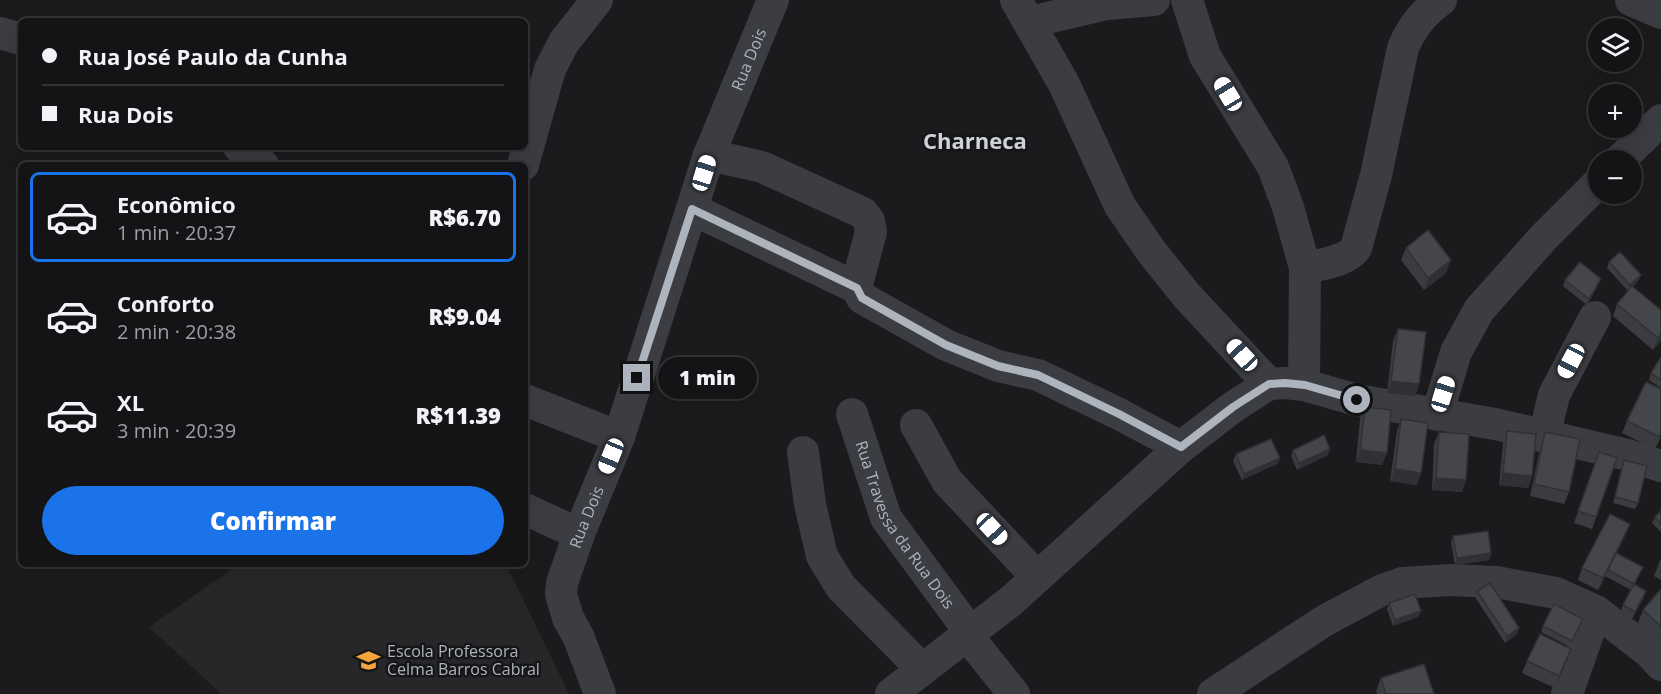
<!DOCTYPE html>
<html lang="pt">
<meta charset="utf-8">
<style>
body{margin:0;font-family:"Open Sans",sans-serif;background:#212123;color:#f1f3f6;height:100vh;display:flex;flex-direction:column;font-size:22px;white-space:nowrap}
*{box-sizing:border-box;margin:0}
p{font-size:20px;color:#9d9ea1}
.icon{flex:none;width:33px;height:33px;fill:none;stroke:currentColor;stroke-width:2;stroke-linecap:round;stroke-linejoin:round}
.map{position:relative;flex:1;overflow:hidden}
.panel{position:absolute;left:18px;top:162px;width:510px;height:405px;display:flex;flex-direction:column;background:#141416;border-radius:9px;box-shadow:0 6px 24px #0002,0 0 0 2px #333335}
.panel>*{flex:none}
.banner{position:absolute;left:18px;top:18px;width:510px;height:132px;border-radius:9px;box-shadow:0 6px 24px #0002,0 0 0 2px #333335;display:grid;align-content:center;height:132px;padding:0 24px;background:#141416}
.fabs{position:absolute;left:1588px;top:18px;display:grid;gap:12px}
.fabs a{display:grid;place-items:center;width:54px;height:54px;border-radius:50%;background:#141416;box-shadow:0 6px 24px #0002,0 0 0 2px #333335;font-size:30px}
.end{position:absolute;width:27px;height:27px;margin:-14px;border:8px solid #adb4bd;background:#111;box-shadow:0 0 0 3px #111}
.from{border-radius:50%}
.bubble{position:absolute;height:42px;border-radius:21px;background:#141416;box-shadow:0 6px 24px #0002,0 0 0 2px #333335;font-size:20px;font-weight:800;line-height:42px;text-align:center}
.car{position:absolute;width:18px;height:36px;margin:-18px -9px;border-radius:8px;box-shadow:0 0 4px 2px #0007;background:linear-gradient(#fff 24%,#345 0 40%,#fff 0 76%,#345 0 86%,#fff 0)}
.banner b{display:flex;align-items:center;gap:21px;height:57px;font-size:22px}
.banner b+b{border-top:2px solid #333335}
.banner i{width:15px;height:15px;background:#f1f3f6}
ul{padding:10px 0 0;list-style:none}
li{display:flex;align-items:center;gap:18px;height:90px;margin:0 12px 9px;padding:0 12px;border:3px solid transparent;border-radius:9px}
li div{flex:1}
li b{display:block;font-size:22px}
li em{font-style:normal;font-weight:800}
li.selected{border-color:#1a73e8}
li>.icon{width:54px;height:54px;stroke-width:1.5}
.action{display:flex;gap:12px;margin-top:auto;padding:12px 24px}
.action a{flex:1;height:69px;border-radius:36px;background:#1a73e8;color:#fff;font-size:24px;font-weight:800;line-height:69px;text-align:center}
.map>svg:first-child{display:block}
</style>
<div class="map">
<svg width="1661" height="694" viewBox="0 0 1661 694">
<rect width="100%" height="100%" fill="#1b1b1d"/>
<polygon fill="#27272a" points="239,564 506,564 569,694 221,694 149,627"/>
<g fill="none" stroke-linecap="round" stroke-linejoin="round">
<g stroke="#3c3d42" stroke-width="32">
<polyline points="1016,0 1064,84 1120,206 1151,251 1187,296 1269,384"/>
<polyline points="1187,0 1205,56 1273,167 1288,207 1305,268 1304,385"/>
<polyline points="1631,0 1661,13"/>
<polyline points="1030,22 1107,4 1154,0"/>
<polyline points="0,33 21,39"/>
<polyline points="239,147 263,165"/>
<polyline points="709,155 762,167 863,213 869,221 871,232 857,284 858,290 862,298 946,345 998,366 1038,375 1119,414 1181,447"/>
<polyline points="1620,160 1661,120"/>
<polyline points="523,165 550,69 564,42 597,0"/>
<polyline points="692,209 857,288"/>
<path d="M1305,268C1321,264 1346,262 1356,248L1376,175L1403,48C1411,28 1424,12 1441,0"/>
<polyline points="525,400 619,437"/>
<path id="s1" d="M852,414L886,518L970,632"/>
<polyline points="1437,415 1456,352 1479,310 1543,238 1599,182"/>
<polyline points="916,425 947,481 1037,577"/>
<polyline points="1544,437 1554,395 1595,317"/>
<polyline points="803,452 810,504 822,556 841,587 922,669"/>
<polyline points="525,509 579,534"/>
<polyline points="966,634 1014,694"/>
<path id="s2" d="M600,694L579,638L568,618L561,594L562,583L579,534L619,437L709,155L773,0"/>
<polyline points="891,694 1011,601 1181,447 1233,407 1269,384 1285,383 1304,385 1357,400 1495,424 1628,455 1661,466"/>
<polyline points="1213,694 1324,621 1382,590 1402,583 1450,580 1496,582 1556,593 1596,611 1649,652 1661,665"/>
<polyline points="1567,694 1596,611"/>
</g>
</g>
<g fill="#3b3c40">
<polygon points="1406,248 1446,273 1424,290 1401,260"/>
<polygon points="1609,262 1641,275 1638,281 1633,286 1661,340 1653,350 1613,316 1617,304 1628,291 1607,268"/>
<polygon points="1565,280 1598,285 1587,305 1563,286"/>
<polygon points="1398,329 1419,384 1415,396 1387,393 1393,341"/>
<polygon points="1661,357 1661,388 1649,380 1651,373"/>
<polygon points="1365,407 1387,453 1382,465 1356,462 1360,419"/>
<polygon points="1401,419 1421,473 1417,485 1390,481 1397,431"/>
<polygon points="1627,421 1661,437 1655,449 1622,433"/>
<polygon points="1507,431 1532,476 1528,488 1499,485 1503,443"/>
<polygon points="1439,432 1466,480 1462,492 1432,490 1434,444"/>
<polygon points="1545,432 1569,492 1564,504 1530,496 1541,444"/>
<polygon points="1293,450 1328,455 1297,470 1291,456"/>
<polygon points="1599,452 1617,458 1592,529 1574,523"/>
<polygon points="1236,454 1280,458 1277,464 1242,480 1233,461"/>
<polygon points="1624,460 1638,503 1635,509 1613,503"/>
<polygon points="1661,511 1661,532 1652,523 1655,517"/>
<polygon points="1630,524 1625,536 1617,553 1643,567 1635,584 1644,597 1632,619 1620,612 1631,590 1605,576 1606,575 1598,590 1578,580 1582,568"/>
<polygon points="1453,536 1491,553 1489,560 1455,565 1451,542"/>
<polygon points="1661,558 1661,580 1654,576"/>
<polygon points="1661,590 1661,642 1638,623 1643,610"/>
<polygon points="1477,591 1519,628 1517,634 1505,643 1475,597"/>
<polygon points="1389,603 1421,611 1418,617 1393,626 1387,609"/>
<polygon points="1583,619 1570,647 1541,632 1543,626"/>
<polygon points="1571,649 1555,688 1522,673 1527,661"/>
<polygon points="1381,678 1434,694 1377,694 1376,691"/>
</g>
<g fill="#303134">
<polygon points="1451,260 1446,273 1424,290 1428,278"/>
<polygon points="1641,275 1638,281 1628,291 1630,285"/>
<polygon points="1601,279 1598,285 1587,305 1589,299"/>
<polygon points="1661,334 1661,340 1653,350 1658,338"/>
<polygon points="1391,381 1419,384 1415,396 1387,393"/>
<polygon points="1330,449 1328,455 1297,470 1299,463"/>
<polygon points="1360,450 1387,453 1382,465 1356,462"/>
<polygon points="1280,458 1277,464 1242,480 1244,474"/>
<polygon points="1395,469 1421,473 1417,485 1390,481"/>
<polygon points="1503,473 1532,476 1528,488 1499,485"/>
<polygon points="1436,478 1466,480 1462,492 1432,490"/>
<polygon points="1630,524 1625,536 1598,590 1603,578"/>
<polygon points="1491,553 1489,560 1455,565 1457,558"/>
<polygon points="1646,591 1644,597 1632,619 1635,612"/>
<polygon points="1421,611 1418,617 1393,626 1395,620"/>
<polygon points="1519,628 1517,634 1505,643 1507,636"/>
<polygon points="1571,649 1567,661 1555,688 1559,676"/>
</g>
<g fill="#45464a" stroke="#303134" stroke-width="1.5">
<polygon points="1428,230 1451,260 1428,278 1406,248"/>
<polygon points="1620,252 1641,275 1630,285 1609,262"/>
<polygon points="1580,262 1601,279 1589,299 1565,280"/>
<polygon points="1632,286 1661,310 1661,334 1658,338 1617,304"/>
<polygon points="1398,329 1426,332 1419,384 1391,381"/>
<polygon points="1661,357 1661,380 1651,373"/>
<polygon points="1646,382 1661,389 1661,433 1659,437 1627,421"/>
<polygon points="1365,407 1391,410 1387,453 1360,450"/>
<polygon points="1401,419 1428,423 1421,473 1395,469"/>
<polygon points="1507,431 1536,434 1532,476 1503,473"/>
<polygon points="1439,432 1469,434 1466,480 1436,478"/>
<polygon points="1545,432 1580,439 1569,492 1534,484"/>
<polygon points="1324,435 1330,449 1299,463 1293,450"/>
<polygon points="1271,439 1280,458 1244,474 1236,454"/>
<polygon points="1599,452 1617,458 1596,517 1578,511"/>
<polygon points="1624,460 1647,466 1638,503 1615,497"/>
<polygon points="1661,511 1661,524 1655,517"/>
<polygon points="1610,514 1630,524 1603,578 1582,568"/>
<polygon points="1488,531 1491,553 1457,558 1453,536"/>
<polygon points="1616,553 1643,567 1634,584 1608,570"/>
<polygon points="1490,583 1519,628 1507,636 1477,591"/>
<polygon points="1634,584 1646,591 1635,612 1623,605"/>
<polygon points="1660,590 1661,590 1661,626 1643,610"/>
<polygon points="1415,594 1421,611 1395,620 1389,603"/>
<polygon points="1554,604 1583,619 1572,641 1543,626"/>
<polygon points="1540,634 1571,649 1559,676 1527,661"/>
<polygon points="1424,664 1434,694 1386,694 1381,678"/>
</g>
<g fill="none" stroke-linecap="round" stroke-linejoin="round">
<polyline stroke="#adb4bd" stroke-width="8" points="637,378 692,209 857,288 862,298 946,345 998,366 1038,375 1119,414 1181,447 1233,407 1269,384 1285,383 1305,385 1357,400"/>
</g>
<defs>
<symbol id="school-bare" viewBox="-9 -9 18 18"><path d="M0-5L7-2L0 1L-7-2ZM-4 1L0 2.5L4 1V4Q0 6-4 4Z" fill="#f4a43c" stroke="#161618" stroke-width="2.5" paint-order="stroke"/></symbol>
</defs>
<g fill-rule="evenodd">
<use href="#school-bare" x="352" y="644" width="33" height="33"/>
</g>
<g text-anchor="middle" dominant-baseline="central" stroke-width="5" stroke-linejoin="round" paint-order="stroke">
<g font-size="16" fill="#adb4bd" stroke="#161618">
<text stroke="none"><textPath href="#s2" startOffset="675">Rua Dois</textPath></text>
<text stroke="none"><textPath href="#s2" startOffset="189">Rua Dois</textPath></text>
<text stroke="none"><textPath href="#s1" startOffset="124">Rua Travessa da Rua Dois</textPath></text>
</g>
<g font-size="16" fill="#adb4bd" stroke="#161618" text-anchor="start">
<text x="387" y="651">Escola Professora<tspan x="387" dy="18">Celma Barros Cabral</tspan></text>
</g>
<g font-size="22" font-weight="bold" fill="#ced2d9" stroke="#161618">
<text x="975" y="140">Charneca</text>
</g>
</g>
</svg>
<div class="fabs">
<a><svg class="icon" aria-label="layers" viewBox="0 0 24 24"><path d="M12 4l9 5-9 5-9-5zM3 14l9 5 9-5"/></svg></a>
<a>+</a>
<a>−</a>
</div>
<i class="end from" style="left:1357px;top:400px"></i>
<i class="end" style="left:637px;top:378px"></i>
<div class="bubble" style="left:658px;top:357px;width:99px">1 min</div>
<i class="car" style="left:1228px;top:94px;rotate:329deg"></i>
<i class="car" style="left:704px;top:173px;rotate:17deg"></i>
<i class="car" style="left:1242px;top:355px;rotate:317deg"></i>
<i class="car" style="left:1571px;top:361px;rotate:208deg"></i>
<i class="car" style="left:1443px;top:394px;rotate:17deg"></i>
<i class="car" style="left:611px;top:456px;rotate:202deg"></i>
<i class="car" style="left:992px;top:529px;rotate:137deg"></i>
<div class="banner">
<b><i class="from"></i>Rua José Paulo da Cunha</b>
<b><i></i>Rua Dois</b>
</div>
<section class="panel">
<ul>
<li class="selected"><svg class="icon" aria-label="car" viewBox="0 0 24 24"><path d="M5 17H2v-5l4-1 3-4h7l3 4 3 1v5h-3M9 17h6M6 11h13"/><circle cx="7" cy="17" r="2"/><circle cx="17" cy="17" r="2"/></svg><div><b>Econômico</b><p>1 min · 20:37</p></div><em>R$6.70</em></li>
<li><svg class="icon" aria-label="car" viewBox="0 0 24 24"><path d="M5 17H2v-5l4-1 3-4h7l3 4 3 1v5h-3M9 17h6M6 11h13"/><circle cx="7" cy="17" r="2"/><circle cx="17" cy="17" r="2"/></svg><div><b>Conforto</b><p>2 min · 20:38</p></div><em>R$9.04</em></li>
<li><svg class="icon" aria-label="car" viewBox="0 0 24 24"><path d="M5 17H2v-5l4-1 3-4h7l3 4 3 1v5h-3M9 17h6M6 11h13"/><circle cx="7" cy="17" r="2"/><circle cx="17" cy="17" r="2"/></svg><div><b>XL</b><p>3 min · 20:39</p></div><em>R$11.39</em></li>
</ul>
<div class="action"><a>Confirmar</a></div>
</section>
</div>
